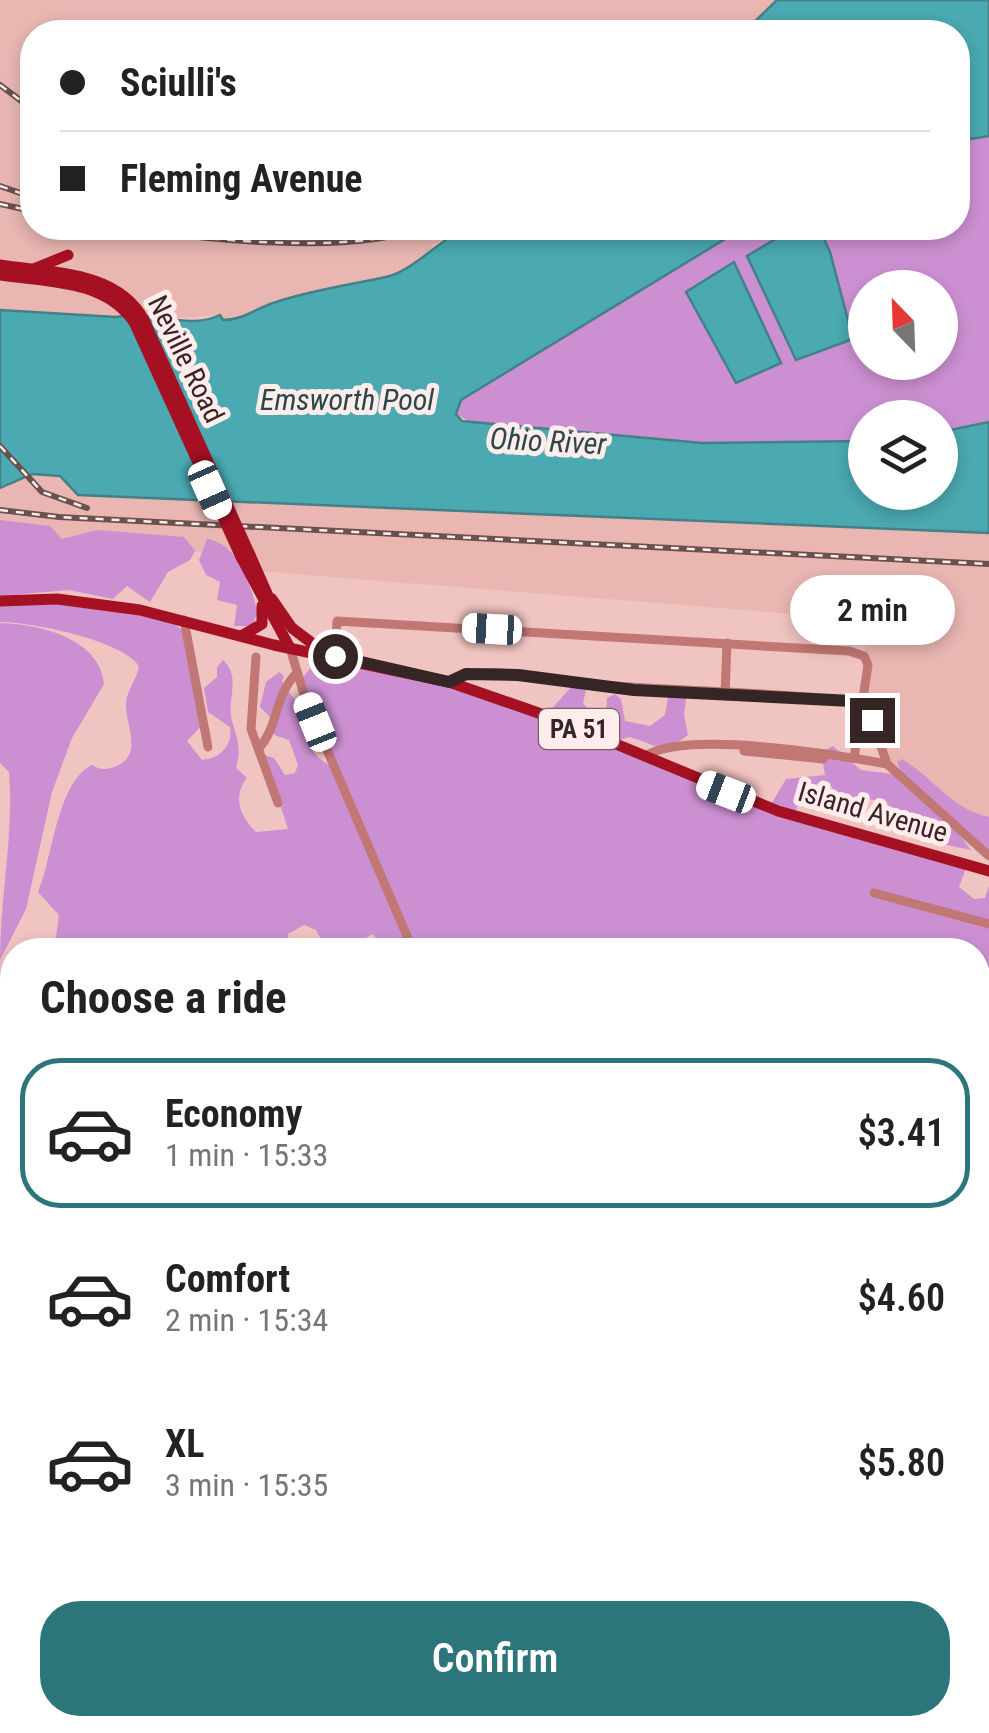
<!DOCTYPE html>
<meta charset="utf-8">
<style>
body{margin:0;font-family:"Roboto Condensed",sans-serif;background:#f2f2f2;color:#222;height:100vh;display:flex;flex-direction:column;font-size:38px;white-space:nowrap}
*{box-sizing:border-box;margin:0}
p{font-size:32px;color:#767676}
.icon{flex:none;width:55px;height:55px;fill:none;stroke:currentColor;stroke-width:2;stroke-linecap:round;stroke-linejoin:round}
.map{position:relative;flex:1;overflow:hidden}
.sheet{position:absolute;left:0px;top:938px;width:990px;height:798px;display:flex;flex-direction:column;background:#fff;border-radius:40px 40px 0 0;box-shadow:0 5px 15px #0003}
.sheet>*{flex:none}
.guide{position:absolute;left:20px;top:20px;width:950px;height:220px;border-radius:40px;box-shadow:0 5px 15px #0003;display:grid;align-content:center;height:220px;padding:0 40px;background:#fff}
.needle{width:65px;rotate:337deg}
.buttons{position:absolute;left:848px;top:270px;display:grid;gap:20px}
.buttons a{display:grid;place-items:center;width:110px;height:110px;border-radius:50%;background:#fff;box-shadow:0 5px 15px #0003;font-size:50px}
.end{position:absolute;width:45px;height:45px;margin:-22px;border:12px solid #352524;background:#fff;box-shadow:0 0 0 5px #fff}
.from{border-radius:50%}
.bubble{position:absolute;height:70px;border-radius:35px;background:#fff;box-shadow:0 5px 15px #0003;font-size:32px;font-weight:600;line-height:70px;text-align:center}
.car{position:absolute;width:30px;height:60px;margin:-30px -15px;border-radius:12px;box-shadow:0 0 8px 2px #0007;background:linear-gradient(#fff 24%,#345 0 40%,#fff 0 76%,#345 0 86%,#fff 0)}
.guide b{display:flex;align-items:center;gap:35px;height:95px;font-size:38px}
.guide b+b{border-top:2px solid #e0e0e0}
.guide i{width:25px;height:25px;background:#222}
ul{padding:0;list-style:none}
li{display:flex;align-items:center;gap:30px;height:150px;margin:0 20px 15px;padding:0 20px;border:5px solid transparent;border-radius:40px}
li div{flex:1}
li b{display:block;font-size:38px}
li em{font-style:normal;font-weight:600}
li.on{border-color:#2b757b}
li>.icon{width:90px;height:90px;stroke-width:1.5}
h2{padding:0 40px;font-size:45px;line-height:120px}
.primary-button{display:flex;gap:20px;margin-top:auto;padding:20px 40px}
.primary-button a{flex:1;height:115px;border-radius:40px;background:#2b757b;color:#fff;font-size:40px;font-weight:600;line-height:115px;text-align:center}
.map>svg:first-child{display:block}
</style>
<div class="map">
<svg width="989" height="1733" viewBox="0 0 989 1733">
<rect width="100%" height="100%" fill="#f0c4c1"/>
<g fill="#e9b6b2">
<polygon points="0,0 777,0 744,32 32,32 32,228 464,228 432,245 427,255 387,277 270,304 237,320 222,320 220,315 157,320 138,309 0,265"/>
<polygon points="0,275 81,287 129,314 116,317 0,310"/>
<polygon points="32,474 60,476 78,495 989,533 989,856 887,764 861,704 868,665 864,656 869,620 257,571 250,555 0,541 0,488"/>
</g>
<g fill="#cc90d2" fill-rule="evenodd">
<path d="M989,136V422L940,432V418H865V441L702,443L476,425L456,414L461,400L743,228H794L747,257L853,339L830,252L819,228H958V141ZM865,288H940V362H865Z"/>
<polygon points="0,520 50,526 62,539 97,530 184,537 195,551 190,560 168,572 150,602 127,586 113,599 69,590 0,596"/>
<path d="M207,539C240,545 249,583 258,612L252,626H234L237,605L217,600L220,582L206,575L199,560Z"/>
<path d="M20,600L171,619L183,632L204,723L187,741L202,760C220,759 233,745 230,727L208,712L204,688L217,677V667L223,660C242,678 226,698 232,721C237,739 242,748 236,768L247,778C232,797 240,816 256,832L288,829L264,755L274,758L285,775L295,773L298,765L289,740L274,735L272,719L260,707L266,682L279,672L284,676L282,681C287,690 297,701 299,710C306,734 306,753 331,766L407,943L400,950H390L372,934L348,950H327L316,930L304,925L288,934L290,950H34L56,937L59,915L38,892C53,857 57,782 92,765C100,770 105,770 114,767C145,756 125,725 126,703C127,689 137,680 139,666C122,640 31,622 0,622V602Z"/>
<path d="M0,623C39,624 100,638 104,684L72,738L52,792L26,909L0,960C0,897 14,835 9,772L0,763Z"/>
<polygon points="330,659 404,673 546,719 769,811 966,868 959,887 974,899 985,898 989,886 989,1441 985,1455 978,1459 978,950 673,950 663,941 632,941 616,950 414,950 308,700 303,677 313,665"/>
<path d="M574,684L587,686L583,703L593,715L606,714L607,698L615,694L621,699L625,721L650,726L665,715L669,692L687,693L684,714L688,735C659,758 659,744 629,737L614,742L547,714Z"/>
<path d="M833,746L861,770L893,774L959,834L971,850L931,842C911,825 920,822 891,816L887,802L855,797L840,808L830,783L825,781L801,791L795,815L770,806L786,779L825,775L821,752Z"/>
<path d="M902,759C934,778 951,809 989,817V854L905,779L897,762Z"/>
<polygon points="492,1722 496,1733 441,1732 444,1723"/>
<polygon points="247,1723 291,1723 293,1733 243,1733"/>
</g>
<g fill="#4aa9b1" stroke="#448187" stroke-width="2.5">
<polygon points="777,0 989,0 989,136 958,141 958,32 744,32"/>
<path d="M464,228H743L461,400L456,414L462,421L702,443L865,441V492H940V432L989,422V533L78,495L60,476L32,474L0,488V310L116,317C149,309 187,331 220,315L223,320C243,320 255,309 273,303C310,290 349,285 386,277C411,272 439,241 464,228Z"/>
<polygon points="794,228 819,228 830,252 853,339 796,360 747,256"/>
<polygon points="734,262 781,363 736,383 686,292"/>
</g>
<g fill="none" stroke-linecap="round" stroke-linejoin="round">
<g stroke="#c17773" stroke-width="9">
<polyline points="184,620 208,747"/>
<polyline points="290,648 306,701 413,950"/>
<polyline points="256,657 251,729 278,803"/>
<polyline points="335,657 337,621 849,651 864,656 868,665 854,758"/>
<path d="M449,682C473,665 519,675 548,679C650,693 755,689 857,702L872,720L887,764L989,856"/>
<polyline points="725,695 727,643"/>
<path d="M259,748C279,726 274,695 297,673"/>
<polyline points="744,751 823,759"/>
<path d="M644,757C683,729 839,755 887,764"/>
<polyline points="874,893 989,924"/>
<polyline points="0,1057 12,1054"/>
<polyline points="0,1223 12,1219"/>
<polyline points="0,1267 12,1311"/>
<polyline points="0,1376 12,1372"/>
<polyline points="978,1549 989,1547"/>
<polyline points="0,1593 12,1589"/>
<polyline points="0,1707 12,1703"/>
<polyline points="197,1722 202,1733"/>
<polyline points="334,1722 335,1733"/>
<polyline points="392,1722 395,1733"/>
<polyline points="766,1722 776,1733"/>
<polyline points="894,1722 902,1733"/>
<polyline points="414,1733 418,1722"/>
<polyline points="480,1733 487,1722"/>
<polyline points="594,1733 603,1722"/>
<polyline points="709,1733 718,1722"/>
</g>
<g stroke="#a51022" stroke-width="11">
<path d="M0,265C50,273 117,270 144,320"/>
<polyline points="31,270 68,255"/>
<path d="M0,275C47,282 104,279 134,322"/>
<polyline points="250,555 273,607"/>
<polyline points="241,557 290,648"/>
<polyline points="272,599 292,628 325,653"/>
<polyline points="0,601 57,599 140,610 274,645 449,682 553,718 778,811 989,871"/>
<polyline points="243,635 262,624 262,606"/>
</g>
<defs>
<g id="rail">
<polyline points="0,85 32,109"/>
<polyline points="0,186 32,197"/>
<polyline points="0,204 32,211"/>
<polyline points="107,228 146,234"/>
<path d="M132,228C195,240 359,255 416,228"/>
<polyline points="0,446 42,492 87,508"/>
<polyline points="0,510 59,517 989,564"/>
</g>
</defs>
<use href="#rail" stroke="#68514f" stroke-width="6"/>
<use href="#rail" stroke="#ffeceb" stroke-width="2.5" stroke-dasharray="8" stroke-linecap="butt"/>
<g stroke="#a51022" stroke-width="11">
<polyline points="144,320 250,555"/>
<polyline points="134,322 241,557"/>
</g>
</g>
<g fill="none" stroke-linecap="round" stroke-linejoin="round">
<polyline stroke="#352524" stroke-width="12" points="335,656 449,682 466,674 518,675 634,690 852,701 861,704 872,720"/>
</g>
<g text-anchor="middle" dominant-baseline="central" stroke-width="10" stroke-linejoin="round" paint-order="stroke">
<rect fill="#ffeceb" stroke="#726160" stroke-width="2.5" x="539" y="709" width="80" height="40" rx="8"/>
<g font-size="25" font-weight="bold" fill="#352524">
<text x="579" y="729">PA 51</text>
</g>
<g font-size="28" fill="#352524" stroke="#ffeceb">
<text transform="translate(186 359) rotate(64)">Neville Road</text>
<text transform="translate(873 812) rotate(16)">Island Avenue</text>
</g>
<g font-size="30" font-style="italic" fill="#2a474a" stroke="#ffeceb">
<text x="347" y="399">Emsworth Pool</text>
<text transform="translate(548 441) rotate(3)">Ohio River</text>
</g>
</g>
</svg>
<div class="buttons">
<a><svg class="needle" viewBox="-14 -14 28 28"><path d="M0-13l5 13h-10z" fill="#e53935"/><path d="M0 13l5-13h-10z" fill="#767676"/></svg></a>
<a><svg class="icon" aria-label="layers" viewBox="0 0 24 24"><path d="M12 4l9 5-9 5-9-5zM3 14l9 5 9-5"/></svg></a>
</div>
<i class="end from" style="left:335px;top:656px"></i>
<i class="end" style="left:872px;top:720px"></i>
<div class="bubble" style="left:790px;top:575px;width:165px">2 min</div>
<i class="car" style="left:210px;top:490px;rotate:156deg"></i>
<i class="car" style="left:492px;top:629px;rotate:273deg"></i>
<i class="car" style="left:315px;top:722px;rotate:338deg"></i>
<i class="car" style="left:726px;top:792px;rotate:291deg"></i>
<div class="guide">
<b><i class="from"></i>Sciulli's</b>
<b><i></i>Fleming Avenue</b>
</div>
<section class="sheet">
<h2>Choose a ride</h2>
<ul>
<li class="on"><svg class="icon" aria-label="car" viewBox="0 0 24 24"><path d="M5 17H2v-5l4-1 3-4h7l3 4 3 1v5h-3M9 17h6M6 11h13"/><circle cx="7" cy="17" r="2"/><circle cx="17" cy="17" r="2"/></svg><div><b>Economy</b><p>1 min · 15:33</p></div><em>$3.41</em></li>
<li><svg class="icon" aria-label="car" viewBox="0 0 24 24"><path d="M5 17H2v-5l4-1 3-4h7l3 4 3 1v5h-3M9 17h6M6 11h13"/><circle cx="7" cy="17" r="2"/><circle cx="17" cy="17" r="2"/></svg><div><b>Comfort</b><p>2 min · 15:34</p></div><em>$4.60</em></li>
<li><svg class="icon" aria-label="car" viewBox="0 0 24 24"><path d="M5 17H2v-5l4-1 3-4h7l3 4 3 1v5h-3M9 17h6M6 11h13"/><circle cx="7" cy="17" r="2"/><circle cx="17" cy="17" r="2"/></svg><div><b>XL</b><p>3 min · 15:35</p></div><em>$5.80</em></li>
</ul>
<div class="primary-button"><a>Confirm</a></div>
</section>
</div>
